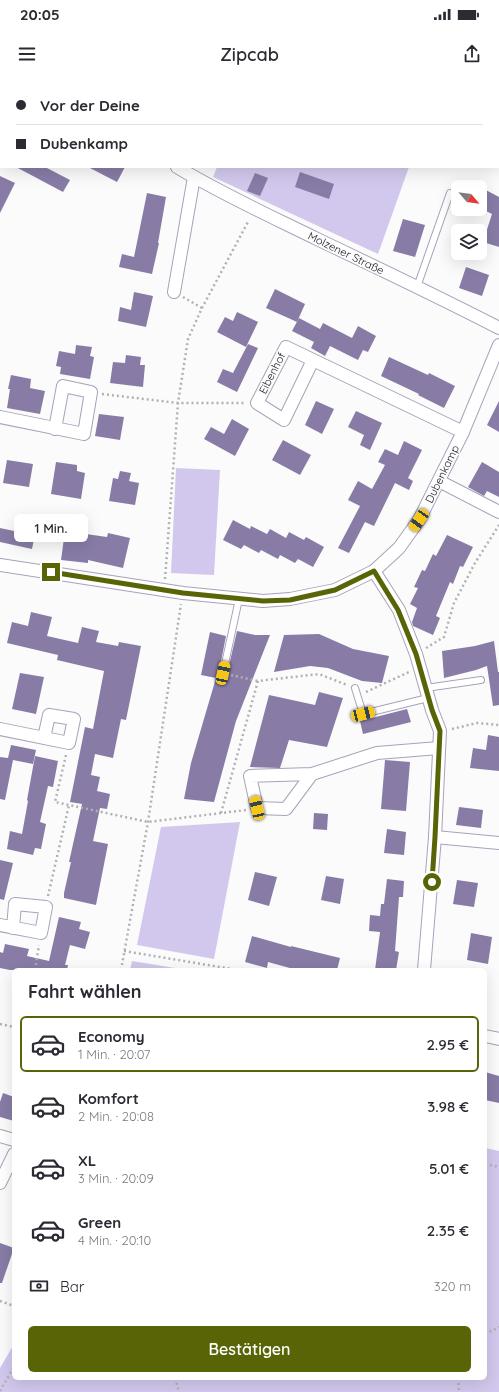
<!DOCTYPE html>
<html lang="de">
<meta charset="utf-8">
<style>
body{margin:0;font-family:Quicksand,sans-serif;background:#f7f7f7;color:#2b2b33;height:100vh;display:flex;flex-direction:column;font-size:15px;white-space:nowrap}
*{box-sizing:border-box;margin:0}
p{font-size:13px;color:#7c7c81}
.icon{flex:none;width:22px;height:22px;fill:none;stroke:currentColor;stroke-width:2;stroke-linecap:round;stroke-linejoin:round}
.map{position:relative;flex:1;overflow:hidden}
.sheet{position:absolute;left:12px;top:888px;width:475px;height:412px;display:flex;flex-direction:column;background:#fff;border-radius:6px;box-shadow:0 4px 16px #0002}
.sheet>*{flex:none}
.guide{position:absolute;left:0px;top:0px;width:499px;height:88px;box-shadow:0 4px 16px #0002;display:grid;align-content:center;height:88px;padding:0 16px;background:#fff}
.needle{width:26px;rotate:118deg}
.fabs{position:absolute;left:451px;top:100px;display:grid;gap:8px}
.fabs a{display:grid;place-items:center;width:36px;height:36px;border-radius:6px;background:#fff;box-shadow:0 4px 16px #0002;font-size:20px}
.end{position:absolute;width:18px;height:18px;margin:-9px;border:5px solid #586405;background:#fff;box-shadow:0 0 0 2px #fff}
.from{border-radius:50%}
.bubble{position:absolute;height:28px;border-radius:6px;background:#fff;box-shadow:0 4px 16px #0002;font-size:13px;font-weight:600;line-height:28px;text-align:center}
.car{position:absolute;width:12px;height:24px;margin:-12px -6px;border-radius:5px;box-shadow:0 0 3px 1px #0007;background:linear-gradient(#f5c518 24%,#345 0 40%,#f5c518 0 76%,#345 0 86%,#f5c518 0)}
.guide b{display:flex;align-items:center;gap:14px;height:38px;font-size:15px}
.guide b+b{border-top:1px solid #e1e1e2}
.guide i{width:10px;height:10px;background:#2b2b33}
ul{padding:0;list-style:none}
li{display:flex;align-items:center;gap:12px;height:56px;margin:0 8px 6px;padding:0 8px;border:2px solid transparent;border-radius:6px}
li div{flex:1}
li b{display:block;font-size:15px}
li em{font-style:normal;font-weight:600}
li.selected{border-color:#586405}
li>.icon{width:36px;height:36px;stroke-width:1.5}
h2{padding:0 16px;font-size:18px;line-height:48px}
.pay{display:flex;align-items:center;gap:10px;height:44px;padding:0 16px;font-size:15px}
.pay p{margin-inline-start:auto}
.button{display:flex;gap:8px;margin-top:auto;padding:8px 16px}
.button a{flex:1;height:46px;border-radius:6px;background:#586405;color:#fff;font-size:16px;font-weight:600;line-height:46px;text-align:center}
.status{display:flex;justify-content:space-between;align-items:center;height:28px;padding:0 20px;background:#fff;direction:ltr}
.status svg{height:11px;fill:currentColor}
header{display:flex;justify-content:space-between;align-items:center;height:52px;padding:0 16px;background:#fff;font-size:18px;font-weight:600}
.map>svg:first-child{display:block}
</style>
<div class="status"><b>20:05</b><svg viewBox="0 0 49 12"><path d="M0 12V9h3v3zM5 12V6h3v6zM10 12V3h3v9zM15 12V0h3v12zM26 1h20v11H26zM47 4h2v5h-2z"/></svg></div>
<header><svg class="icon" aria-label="menu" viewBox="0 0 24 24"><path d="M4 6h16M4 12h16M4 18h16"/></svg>Zipcab<svg class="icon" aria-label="share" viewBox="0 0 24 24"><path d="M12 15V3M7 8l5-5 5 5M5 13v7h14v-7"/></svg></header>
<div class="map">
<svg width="499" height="1312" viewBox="0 0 499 1312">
<rect width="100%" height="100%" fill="#fbfbfb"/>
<g fill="#d2c8ed">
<polygon points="252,0 439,0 252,1"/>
<polygon points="217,87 409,87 378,174 213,97"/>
<polygon points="176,388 220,390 214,495 171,493"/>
<polygon points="240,742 214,879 137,865 161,747"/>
<polygon points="132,881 187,890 130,890"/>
<polygon points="485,1068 499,1071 499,1312 0,1312 0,1288 14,1264 14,1298 485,1298"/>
</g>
<g fill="#887ca7">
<polygon points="16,87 45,87 70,100 63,112"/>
<polygon points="88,87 125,87 117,102"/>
<polygon points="300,92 334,104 329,119 295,107"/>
<polygon points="255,93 268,98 260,116 247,111"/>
<polygon points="0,96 15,103 0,133"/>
<polygon points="480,107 499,117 499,167 483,162 492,134 480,128"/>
<polygon points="147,113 166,117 158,163 159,163 152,194 119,187 122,174 134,177"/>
<polygon points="403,139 425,145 415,177 393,171"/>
<polygon points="466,187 489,195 482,216 459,208"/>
<polygon points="275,209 305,224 297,242 266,228"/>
<polygon points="134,212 153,216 146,247 118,241 120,227 131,230"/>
<polygon points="237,232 258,242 246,267 217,252 225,237 233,241"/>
<polygon points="299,238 320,249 323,243 352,258 358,246 376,256 368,272 363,270 358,280 330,266 325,276 311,268 314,262 292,251"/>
<polygon points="248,264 258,268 237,312 217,302 223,289 233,293"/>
<polygon points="76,265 92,267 90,276 94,277 90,299 60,294 61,287 56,286 59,271 75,274"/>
<polygon points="126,275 141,277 140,285 145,285 143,307 110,303 113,282 125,283"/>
<polygon points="389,277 428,295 429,293 455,306 444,328 418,315 419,314 381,296"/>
<polygon points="11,295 31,299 30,308 45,311 40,334 7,328 10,309 8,309"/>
<polygon points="316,321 334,329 322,354 305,345"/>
<polygon points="499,321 499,352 487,345"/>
<polygon points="356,331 382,343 370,370 360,365 364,355 348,347"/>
<polygon points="99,334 124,337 120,360 95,356"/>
<polygon points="232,339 249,349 235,376 204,359 211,347 224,354"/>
<polygon points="283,360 311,375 300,395 272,380"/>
<polygon points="404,361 422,370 408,398 413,401 409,410 395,403 374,446 365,442 349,473 338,468 360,426 348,420 358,401 372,409 385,385 378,382 385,369 398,375"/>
<polygon points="7,380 33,384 29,407 3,403"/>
<polygon points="56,382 77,385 77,391 85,393 81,419 51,414"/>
<polygon points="482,382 499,392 499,417 487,411 484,416 468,407"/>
<polygon points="120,391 131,393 129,401 139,403 135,425 109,421 113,398 118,399"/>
<polygon points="17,435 38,439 32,469 0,462 0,448 14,451"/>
<polygon points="233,440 250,449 251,446 267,454 270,449 286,458 289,452 304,460 306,457 324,467 313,487 298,479 295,483 280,475 278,479 261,470 259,473 244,465 241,469 223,460"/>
<polygon points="65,451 107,457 108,453 130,458 123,488 88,480 88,483 61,480"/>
<polygon points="447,455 473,467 463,487 460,486 453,504 450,502 436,536 440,538 433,555 413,546 412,542 417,528 410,524 418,508 414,507 422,490 425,491 433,474 436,476"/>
<polygon points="31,532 52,537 47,556 78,563 82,547 99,551 96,562 118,566 119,562 141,566 126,640 121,639 113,678 95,674 91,695 100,697 97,711 110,714 107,729 100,728 93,761 108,764 96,825 64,818 64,813 71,782 69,782 82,724 70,722 85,647 93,649 104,591 57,580 58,575 7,563 12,542 28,546"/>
<polygon points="237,551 255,555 270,555 236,641 214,722 184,719 191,683 216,598 201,595 210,552 226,556 219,592 220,597 224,597 227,594"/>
<polygon points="319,554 353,569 389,576 382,603 362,601 328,588 310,586 274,592 284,555"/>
<polygon points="494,561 498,592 499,592 499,625 493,626 487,586 476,590 444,598 442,571 475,566"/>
<polygon points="20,593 44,597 36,634 12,629"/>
<polygon points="319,612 343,618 327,667 289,660 280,688 250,687 269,615 315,625"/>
<polygon points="407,629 411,642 363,654 360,641"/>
<polygon points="488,655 499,657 499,691 470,688 473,668 486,670"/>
<polygon points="11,665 36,670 33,684 13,680 5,720 0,719 0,677 8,678"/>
<polygon points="35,676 58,681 53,707 48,706 40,742 46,744 41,769 35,768 33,775 7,769 10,751 22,754 28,721 27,720"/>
<polygon points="385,680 410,682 406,731 381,729"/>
<polygon points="459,727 483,730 481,748 456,745"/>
<polygon points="314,733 328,734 327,750 313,749"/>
<polygon points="387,749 406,752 404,775 384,773"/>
<polygon points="0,780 13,783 4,820 0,819"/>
<polygon points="255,792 277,797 269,826 248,820"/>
<polygon points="326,796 344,799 340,824 321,820"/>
<polygon points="387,799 404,801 403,817 399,817 395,871 399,872 396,890 375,890 380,852 369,851 370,835 380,836 381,824 384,824"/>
<polygon points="457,800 478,803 474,827 453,824"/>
<polygon points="59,837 81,842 79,849 90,852 85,869 70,865 65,885 68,885 67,890 10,890 0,888 0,872 3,873 5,864 29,869 27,876 49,881"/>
<polygon points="471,853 492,857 488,884 467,880"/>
<polygon points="252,856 291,867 291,866 340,878 337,890 297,890 268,882 267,888 245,882"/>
<polygon points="485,992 499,996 499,1023 485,1020"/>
<polygon points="3,1013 14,1017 14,1041 0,1037 0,1022"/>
<polygon points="0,1163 14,1168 2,1203 0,1203"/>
</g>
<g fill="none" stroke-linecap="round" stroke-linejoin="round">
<defs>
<g id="lane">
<polyline points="417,207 450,113"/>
<polyline points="223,593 239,519"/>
<polyline points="355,608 363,634 428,618"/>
<polyline points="426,608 481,600"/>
</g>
<g id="street">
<polyline points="18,0 20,1"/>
<polyline points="206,1 206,0"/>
<path d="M177,87C222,114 270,136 317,159C378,188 439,217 499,248"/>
<polyline points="174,212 194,97"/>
<polyline points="313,280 284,340 257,323 286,267 463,352"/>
<polyline points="0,337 84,354 91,312 63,306 55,349"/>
<polyline points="439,401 499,432"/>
<polyline points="0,485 183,513 263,521 290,519 335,510 374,491 399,468 419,440 463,352 499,265"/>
<polyline points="374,491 399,530 416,574 432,630 440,651 435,757 424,890"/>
<polyline points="0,649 69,663 74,639 49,635 44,658"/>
<polyline points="312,694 286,729 257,728 250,696 312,694 377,673 439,668"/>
<polyline points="435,757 499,763"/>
<polyline points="0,845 41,853 46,827 15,824 13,848"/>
<polyline points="485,956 499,959"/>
<polyline points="0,1056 14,1060"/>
<polyline points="0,1103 14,1074"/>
</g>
</defs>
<use href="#lane" stroke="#a8a2b9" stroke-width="8"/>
<use href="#street" stroke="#a8a2b9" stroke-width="14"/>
<g stroke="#b1b0b3" stroke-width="2.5" stroke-dasharray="2 3" stroke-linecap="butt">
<polyline points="183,217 202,228"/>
<polyline points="102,314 178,323 245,323"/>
<polyline points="165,499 178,323 188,259 202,228 249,140"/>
<polyline points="426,568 444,557 454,523 475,483 499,445"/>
<polyline points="231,595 258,601"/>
<polyline points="366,612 409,592"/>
<polyline points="452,649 477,643 499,645"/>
<polyline points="66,675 55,722 148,742 246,730"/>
<polyline points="221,733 258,601 319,594 347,605"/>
<polyline points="48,816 69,725"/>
<polyline points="124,871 238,890"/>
<polyline points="35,890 39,865"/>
<polyline points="121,890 148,742 181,524"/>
<polyline points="0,944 14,947"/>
<polyline points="485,1084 499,1087"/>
<polyline points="0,1221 14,1226"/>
<polyline points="485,1254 499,1247"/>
<polyline points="175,1298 179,1312"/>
<polyline points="458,1298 459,1312"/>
<polyline points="0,1311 14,1287"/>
</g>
<use href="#lane" stroke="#fff" stroke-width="6"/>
<use href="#street" stroke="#fff" stroke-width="12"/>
</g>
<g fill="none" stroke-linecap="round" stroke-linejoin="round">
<polyline stroke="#586405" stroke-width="5" points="51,492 183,513 263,521 290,520 335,510 374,491 398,530 416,574 432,630 440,651 435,757 432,802"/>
</g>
<g text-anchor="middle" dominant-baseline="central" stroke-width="3.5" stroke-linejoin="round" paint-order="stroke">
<g font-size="11" fill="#16131c" stroke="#fbfbfb">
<text transform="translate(346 173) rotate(26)">Molzener Straße</text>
<text transform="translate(272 293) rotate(-63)">Eibenhof</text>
<text transform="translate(442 394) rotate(-64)">Dubenkamp</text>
</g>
</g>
</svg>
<div class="fabs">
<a><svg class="needle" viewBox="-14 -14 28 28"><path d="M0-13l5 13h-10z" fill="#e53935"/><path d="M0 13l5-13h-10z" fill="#7c7c81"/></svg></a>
<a><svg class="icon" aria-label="layers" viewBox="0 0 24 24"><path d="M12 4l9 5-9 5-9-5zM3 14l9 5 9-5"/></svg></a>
</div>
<i class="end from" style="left:432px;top:802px"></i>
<i class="end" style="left:51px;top:492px"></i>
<div class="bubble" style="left:14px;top:434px;width:74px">1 Min.</div>
<i class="car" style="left:419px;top:440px;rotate:215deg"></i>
<i class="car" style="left:223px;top:593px;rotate:12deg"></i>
<i class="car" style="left:363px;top:634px;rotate:76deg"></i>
<i class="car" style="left:257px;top:728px;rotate:347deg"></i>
<div class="guide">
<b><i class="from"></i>Vor der Deine</b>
<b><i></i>Dubenkamp</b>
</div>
<section class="sheet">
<h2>Fahrt wählen</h2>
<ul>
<li class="selected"><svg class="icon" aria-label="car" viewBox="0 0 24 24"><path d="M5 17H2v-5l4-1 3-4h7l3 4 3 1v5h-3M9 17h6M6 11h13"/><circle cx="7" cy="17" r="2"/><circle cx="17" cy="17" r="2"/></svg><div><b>Economy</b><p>1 Min. · 20:07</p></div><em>2.95 €</em></li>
<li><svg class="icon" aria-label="car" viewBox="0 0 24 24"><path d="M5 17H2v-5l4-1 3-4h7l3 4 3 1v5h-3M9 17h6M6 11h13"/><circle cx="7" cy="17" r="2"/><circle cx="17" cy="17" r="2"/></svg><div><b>Komfort</b><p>2 Min. · 20:08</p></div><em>3.98 €</em></li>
<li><svg class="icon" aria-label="car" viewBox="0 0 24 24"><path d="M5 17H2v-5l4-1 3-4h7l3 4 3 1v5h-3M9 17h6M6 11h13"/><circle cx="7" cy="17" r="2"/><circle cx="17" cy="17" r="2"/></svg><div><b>XL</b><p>3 Min. · 20:09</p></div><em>5.01 €</em></li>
<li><svg class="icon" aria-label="car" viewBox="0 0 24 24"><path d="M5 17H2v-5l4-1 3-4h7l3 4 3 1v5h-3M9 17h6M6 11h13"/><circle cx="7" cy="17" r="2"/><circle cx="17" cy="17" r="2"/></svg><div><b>Green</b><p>4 Min. · 20:10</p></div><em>2.35 €</em></li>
</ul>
<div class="pay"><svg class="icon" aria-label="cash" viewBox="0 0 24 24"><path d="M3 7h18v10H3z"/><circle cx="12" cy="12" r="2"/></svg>Bar<p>320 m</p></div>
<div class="button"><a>Bestätigen</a></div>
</section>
</div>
